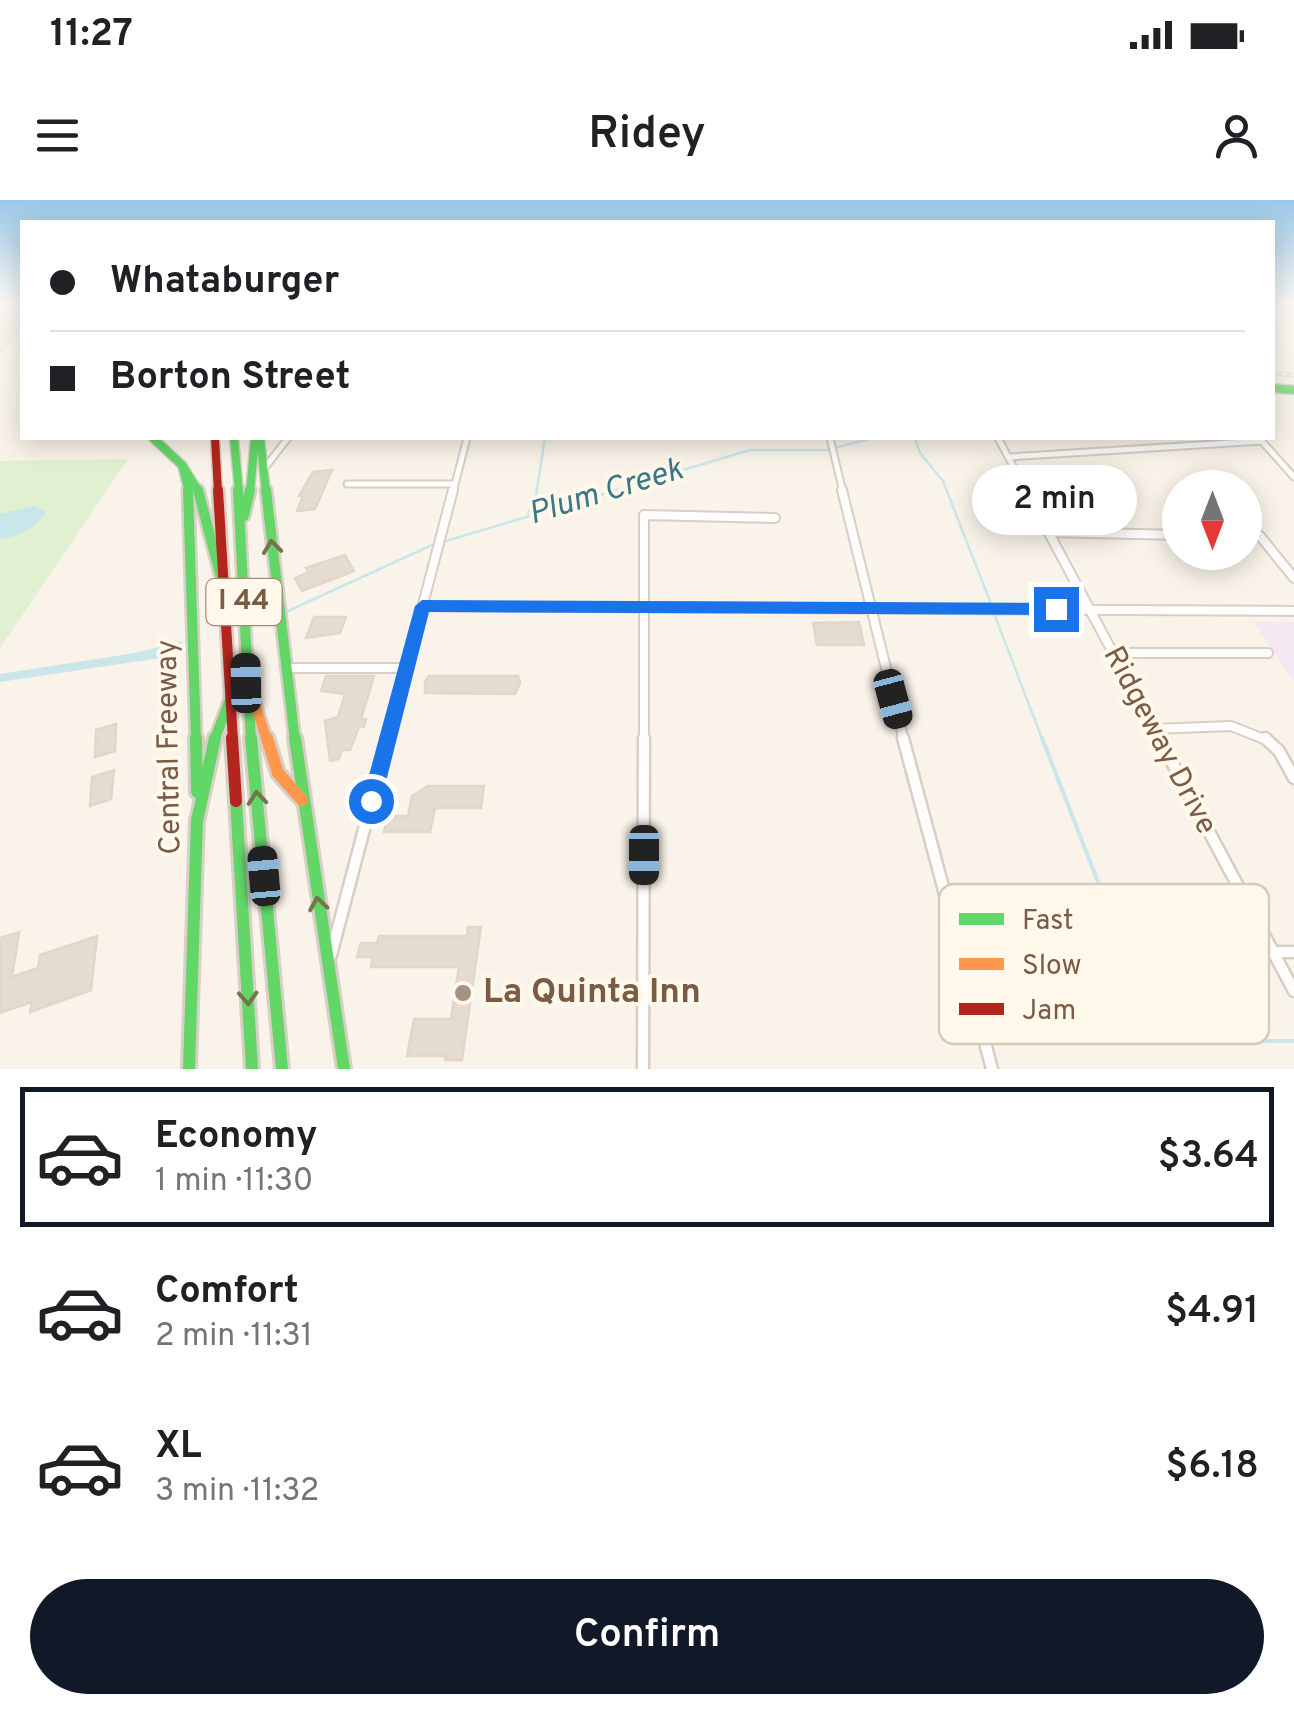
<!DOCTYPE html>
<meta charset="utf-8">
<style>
body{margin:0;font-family:Overpass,sans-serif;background:#f2f2f2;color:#202124;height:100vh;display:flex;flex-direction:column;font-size:38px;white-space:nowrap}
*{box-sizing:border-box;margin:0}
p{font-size:32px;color:#757577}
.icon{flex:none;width:55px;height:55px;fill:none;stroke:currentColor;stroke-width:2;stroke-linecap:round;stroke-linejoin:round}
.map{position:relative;height:869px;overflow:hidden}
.panel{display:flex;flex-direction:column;background:#fff;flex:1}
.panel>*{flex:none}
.hud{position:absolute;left:20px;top:20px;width:1255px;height:220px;border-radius:0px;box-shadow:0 5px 25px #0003;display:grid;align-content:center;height:220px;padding:0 30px;background:#fff}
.needle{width:65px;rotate:180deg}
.controls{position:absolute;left:1162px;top:270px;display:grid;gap:20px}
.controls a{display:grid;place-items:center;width:100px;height:100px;border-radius:50%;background:#fff;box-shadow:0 5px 25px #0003;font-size:50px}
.end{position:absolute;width:45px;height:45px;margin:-22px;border:12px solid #1a73e8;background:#fff;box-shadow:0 0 0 5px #fff}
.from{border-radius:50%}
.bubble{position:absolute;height:70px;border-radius:35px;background:#fff;box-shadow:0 5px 25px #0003;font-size:32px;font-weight:600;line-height:70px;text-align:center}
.car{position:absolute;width:30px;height:60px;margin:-30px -15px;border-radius:12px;box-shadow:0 0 8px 2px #0007;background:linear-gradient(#222 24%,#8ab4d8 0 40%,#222 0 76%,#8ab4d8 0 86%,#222 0)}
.hud b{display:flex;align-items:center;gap:35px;height:95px;font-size:38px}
.hud b+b{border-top:2px solid #e0e0e0}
.hud i{width:25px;height:25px;background:#202124}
ul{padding:18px 0 0;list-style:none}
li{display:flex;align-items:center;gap:30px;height:140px;margin:0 20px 15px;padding:0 10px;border:5px solid transparent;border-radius:0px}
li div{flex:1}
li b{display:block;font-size:38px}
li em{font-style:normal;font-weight:600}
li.current{border-color:#111827}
li>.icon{width:90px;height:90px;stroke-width:1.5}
.primary-button{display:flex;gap:20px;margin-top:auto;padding:20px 30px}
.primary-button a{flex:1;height:115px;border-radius:60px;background:#111827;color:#fff;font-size:40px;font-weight:600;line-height:115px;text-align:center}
.status{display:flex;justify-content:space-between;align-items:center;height:70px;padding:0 50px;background:#fff;direction:ltr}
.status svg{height:28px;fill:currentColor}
header{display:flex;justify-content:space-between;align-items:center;height:130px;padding:0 30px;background:#fff;font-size:45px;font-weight:600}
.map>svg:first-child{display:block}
</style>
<div class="status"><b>11:27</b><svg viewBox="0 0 49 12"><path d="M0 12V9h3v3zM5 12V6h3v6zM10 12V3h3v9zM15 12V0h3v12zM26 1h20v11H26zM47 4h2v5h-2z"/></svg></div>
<header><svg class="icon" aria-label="menu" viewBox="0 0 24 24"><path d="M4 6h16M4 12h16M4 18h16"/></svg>Ridey<svg class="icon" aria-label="person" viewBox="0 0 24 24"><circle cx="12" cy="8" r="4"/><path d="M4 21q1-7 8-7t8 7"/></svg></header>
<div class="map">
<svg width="1294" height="869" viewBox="0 0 1294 869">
<rect width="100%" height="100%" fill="#f9f3e9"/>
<polygon fill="#ebe3da" points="0,103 22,103 22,132 0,154"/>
<polygon fill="#f5e8f3" points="1253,422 1294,422 1294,482"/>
<polygon fill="#e2f0d2" points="128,259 0,448 0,261"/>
<g fill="#c9e6ea">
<path d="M34,306L46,312C36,328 19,337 0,339V314Z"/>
<polygon points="182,441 182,450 167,457 0,482 0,474 135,453"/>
</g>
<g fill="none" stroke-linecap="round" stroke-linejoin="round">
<g stroke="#c9e6ea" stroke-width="2.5">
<polyline points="915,238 920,253 943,281 991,404"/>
<polyline points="838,247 872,238"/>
<polyline points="528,313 535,302 545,238"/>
<polyline points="446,341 750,250 827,250"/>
<polyline points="288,411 432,345"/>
<polyline points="995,416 1043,541"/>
</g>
<polyline stroke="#c9e6ea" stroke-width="4" points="1042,538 1154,826 1174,841 1294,841"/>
</g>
<g fill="#e5dbd0" stroke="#e2d6cb" stroke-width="2.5">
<polygon points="332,270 315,309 297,311 303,296 299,296 313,272"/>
<polygon points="345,355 354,371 302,391 295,378 309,372 306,368"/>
<polygon points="314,417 346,417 340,433 306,438"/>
<polygon points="859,422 864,445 817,445 813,423"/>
<polygon points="326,476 374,476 361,519 366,519 364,527 359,527 350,550 342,550 339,559 330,561 325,521 338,517 345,494 321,491"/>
<polygon points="429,476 518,476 520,483 515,494 425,493 425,482"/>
<polygon points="116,524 115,551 95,557 96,530"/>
<polygon points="114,570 111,599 90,606 92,577"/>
<polygon points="428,586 484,586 481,608 435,608 430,632 384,632 388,616 408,616 412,596"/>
<polygon points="468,727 481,727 462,860 445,860 446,856 407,856 414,819 451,819 459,767 371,767 373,757 357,757 361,743 377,743 379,736 467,736"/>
<polygon points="19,732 12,777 38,768 40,755 97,736 91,790 30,812 32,802 0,813 0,738"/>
</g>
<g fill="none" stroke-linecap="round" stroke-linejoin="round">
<defs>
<g id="street-far2">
<polyline points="830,238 843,292"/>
<polyline points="998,238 1027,292"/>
<polyline points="1259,238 1294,277"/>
<polyline points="1009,257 1262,241"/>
<polyline points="264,269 288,238"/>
<polyline points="347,284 455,284"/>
<polyline points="453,292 467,238"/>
</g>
<g id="street-far1">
<polyline points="842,290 904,541"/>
<polyline points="1026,290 1160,541"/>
<polyline points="1048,332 1180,335"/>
<polyline points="1245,336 1260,336 1294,378"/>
<polyline points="423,406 1294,411"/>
<polyline points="1113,453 1268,453"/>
<polyline points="287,468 406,468"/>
<polyline points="1152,529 1231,526 1269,541"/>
<polyline points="387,541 453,290"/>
<polyline points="644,541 644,315 775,318"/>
</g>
<g id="street">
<polyline points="903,538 992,869"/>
<polyline points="1159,538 1294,791"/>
<polyline points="1265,538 1279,551 1294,578"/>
<polyline points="1274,752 1294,752"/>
<polyline points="331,755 388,538"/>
<polyline points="643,869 644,538"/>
</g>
<g id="fast-far2">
<polyline points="1272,188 1294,190"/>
<polyline points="153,238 182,265 189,292"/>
<polyline points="234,238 239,292"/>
<polyline points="260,238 266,292"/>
<polyline points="182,265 199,292"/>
<polyline points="250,292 255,238"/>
</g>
<g id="fast-far1">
<polyline points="188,290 196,541"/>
<polyline points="198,290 220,374"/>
<polyline points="238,290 251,541"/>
<polyline points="266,290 295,541"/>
<polyline points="244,316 250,290"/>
<polyline points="214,541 231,497"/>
</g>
<g id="fast">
<polyline points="196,538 197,592"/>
<polyline points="251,538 282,869"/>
<polyline points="295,538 344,869"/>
<polyline points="236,601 252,869"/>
<polyline points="197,621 215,538"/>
<polyline points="189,869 197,619"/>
</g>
<polyline id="slow-far1" points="252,494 267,541"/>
<polyline id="slow" points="267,538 278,573 302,600"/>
<polyline id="jam-far2" points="215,238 218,292"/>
<polyline id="jam-far1" points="218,290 233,541"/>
<polyline id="jam" points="232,538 236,601"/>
</defs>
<use href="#street-far2" stroke="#d7cfc6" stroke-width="9"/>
<use href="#street-far1" stroke="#d7cfc6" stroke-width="12"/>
<use href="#street" stroke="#d7cfc6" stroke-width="15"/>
<use href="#fast-far2" stroke="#d8cfc6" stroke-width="11"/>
<use href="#fast-far1" stroke="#d8cfc6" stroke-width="15"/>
<use href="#fast" stroke="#d8cfc6" stroke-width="18"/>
<use href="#slow-far1" stroke="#d8cfc6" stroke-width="15"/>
<use href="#slow" stroke="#d8cfc6" stroke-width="18"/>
<use href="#jam-far2" stroke="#d8cfc6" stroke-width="11"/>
<use href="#jam-far1" stroke="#d8cfc6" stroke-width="15"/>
<use href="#jam" stroke="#d8cfc6" stroke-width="18"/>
<use href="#street-far2" stroke="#fefdfc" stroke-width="5"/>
<use href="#street-far1" stroke="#fefdfc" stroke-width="8"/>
<use href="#street" stroke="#fefdfc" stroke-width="10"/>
<use href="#fast-far2" stroke="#63d668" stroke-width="8"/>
<use href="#fast-far1" stroke="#63d668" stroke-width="10"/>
<use href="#fast" stroke="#63d668" stroke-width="12"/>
<use href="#slow-far1" stroke="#ff974d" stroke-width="10"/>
<use href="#slow" stroke="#ff974d" stroke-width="12"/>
<use href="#jam-far2" stroke="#b3261e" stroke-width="8"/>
<use href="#jam-far1" stroke="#b3261e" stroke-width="10"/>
<use href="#jam" stroke="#b3261e" stroke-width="12"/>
<defs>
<polyline id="rail" points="1272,173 1294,175"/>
</defs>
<use href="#rail" stroke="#e5e2e5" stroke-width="5"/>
<use href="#rail" stroke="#fff8eb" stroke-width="2.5" stroke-dasharray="5" stroke-linecap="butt"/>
</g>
<defs><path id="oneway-chevron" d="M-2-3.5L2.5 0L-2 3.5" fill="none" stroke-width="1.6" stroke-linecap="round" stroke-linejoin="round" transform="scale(2.5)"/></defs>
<g stroke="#75744d">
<use href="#oneway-chevron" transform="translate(272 347) rotate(-97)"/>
<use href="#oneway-chevron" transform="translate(257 598) rotate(-95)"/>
<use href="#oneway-chevron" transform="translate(318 704) rotate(-99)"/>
<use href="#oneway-chevron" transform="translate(248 798) rotate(87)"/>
</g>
<linearGradient id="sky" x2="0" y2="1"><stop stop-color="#9bc8e9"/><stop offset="0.46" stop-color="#fcfaf5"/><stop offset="1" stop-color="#fcfaf5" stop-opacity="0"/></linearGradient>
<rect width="1294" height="225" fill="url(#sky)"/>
<polygon fill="#1a73e8" points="422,400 1056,403 1064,409 1056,415 429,412 381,601 371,610 362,601 415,406"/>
<circle fill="#a6907f" stroke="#fff8eb" stroke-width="4" cx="463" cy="793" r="10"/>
<g text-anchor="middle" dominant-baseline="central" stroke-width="8" stroke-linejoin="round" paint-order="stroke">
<rect fill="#fff8eb" stroke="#a28a78" stroke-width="2.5" x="206.5" y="379" width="75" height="46" rx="8"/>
<g font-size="28" font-weight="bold" fill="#7a5b46">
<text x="244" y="402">I 44</text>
</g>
<g font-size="30" fill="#7a5b46" stroke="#fff8eb">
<text transform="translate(1159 541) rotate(62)">Ridgeway Drive</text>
<text transform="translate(170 547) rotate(-91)">Central Freeway</text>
</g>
<g font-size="32" font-style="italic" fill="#3a7788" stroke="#fff8eb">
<text transform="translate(606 293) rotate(-17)">Plum Creek</text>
</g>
<g font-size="35" font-weight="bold" fill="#7a5b46" stroke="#fff8eb" text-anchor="start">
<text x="483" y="793">La Quinta Inn</text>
</g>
</g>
<rect x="939" y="684" width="330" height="160" rx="15" fill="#fff8eb" stroke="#d7c9ba" stroke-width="2.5"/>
<rect x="959" y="713" width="45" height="12" fill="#63d668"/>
<rect x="959" y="758" width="45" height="12" fill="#ff974d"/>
<rect x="959" y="803" width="45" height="12" fill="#b3261e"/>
<g font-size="28" fill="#7a5b46">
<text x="1022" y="729">Fast</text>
<text x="1022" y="774">Slow</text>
<text x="1022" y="819">Jam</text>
</g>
</svg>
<div class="controls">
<a><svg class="needle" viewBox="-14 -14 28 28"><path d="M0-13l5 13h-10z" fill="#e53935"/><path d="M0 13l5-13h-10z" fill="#757577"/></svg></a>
</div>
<i class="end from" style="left:371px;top:601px"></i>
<i class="end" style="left:1056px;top:409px"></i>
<div class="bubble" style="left:972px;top:265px;width:165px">2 min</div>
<i class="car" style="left:246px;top:483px;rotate:359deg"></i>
<i class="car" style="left:893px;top:499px;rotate:165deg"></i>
<i class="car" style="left:644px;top:655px;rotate:180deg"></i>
<i class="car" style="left:264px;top:676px;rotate:355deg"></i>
<div class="hud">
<b><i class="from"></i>Whataburger</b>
<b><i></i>Borton Street</b>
</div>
</div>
<section class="panel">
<ul>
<li class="current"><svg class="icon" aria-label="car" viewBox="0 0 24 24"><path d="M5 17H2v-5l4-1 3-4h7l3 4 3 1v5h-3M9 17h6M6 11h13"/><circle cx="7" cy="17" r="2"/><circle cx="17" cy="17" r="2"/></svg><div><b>Economy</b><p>1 min · 11:30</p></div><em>$3.64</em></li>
<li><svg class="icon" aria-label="car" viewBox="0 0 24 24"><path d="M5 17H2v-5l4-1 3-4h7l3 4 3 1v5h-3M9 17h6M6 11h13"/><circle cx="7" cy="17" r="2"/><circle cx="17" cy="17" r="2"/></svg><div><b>Comfort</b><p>2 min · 11:31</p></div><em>$4.91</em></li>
<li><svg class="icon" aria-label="car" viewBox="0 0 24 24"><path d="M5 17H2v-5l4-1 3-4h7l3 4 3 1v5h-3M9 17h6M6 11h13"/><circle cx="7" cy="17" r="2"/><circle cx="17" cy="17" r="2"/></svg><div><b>XL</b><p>3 min · 11:32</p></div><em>$6.18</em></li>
</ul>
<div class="primary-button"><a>Confirm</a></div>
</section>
